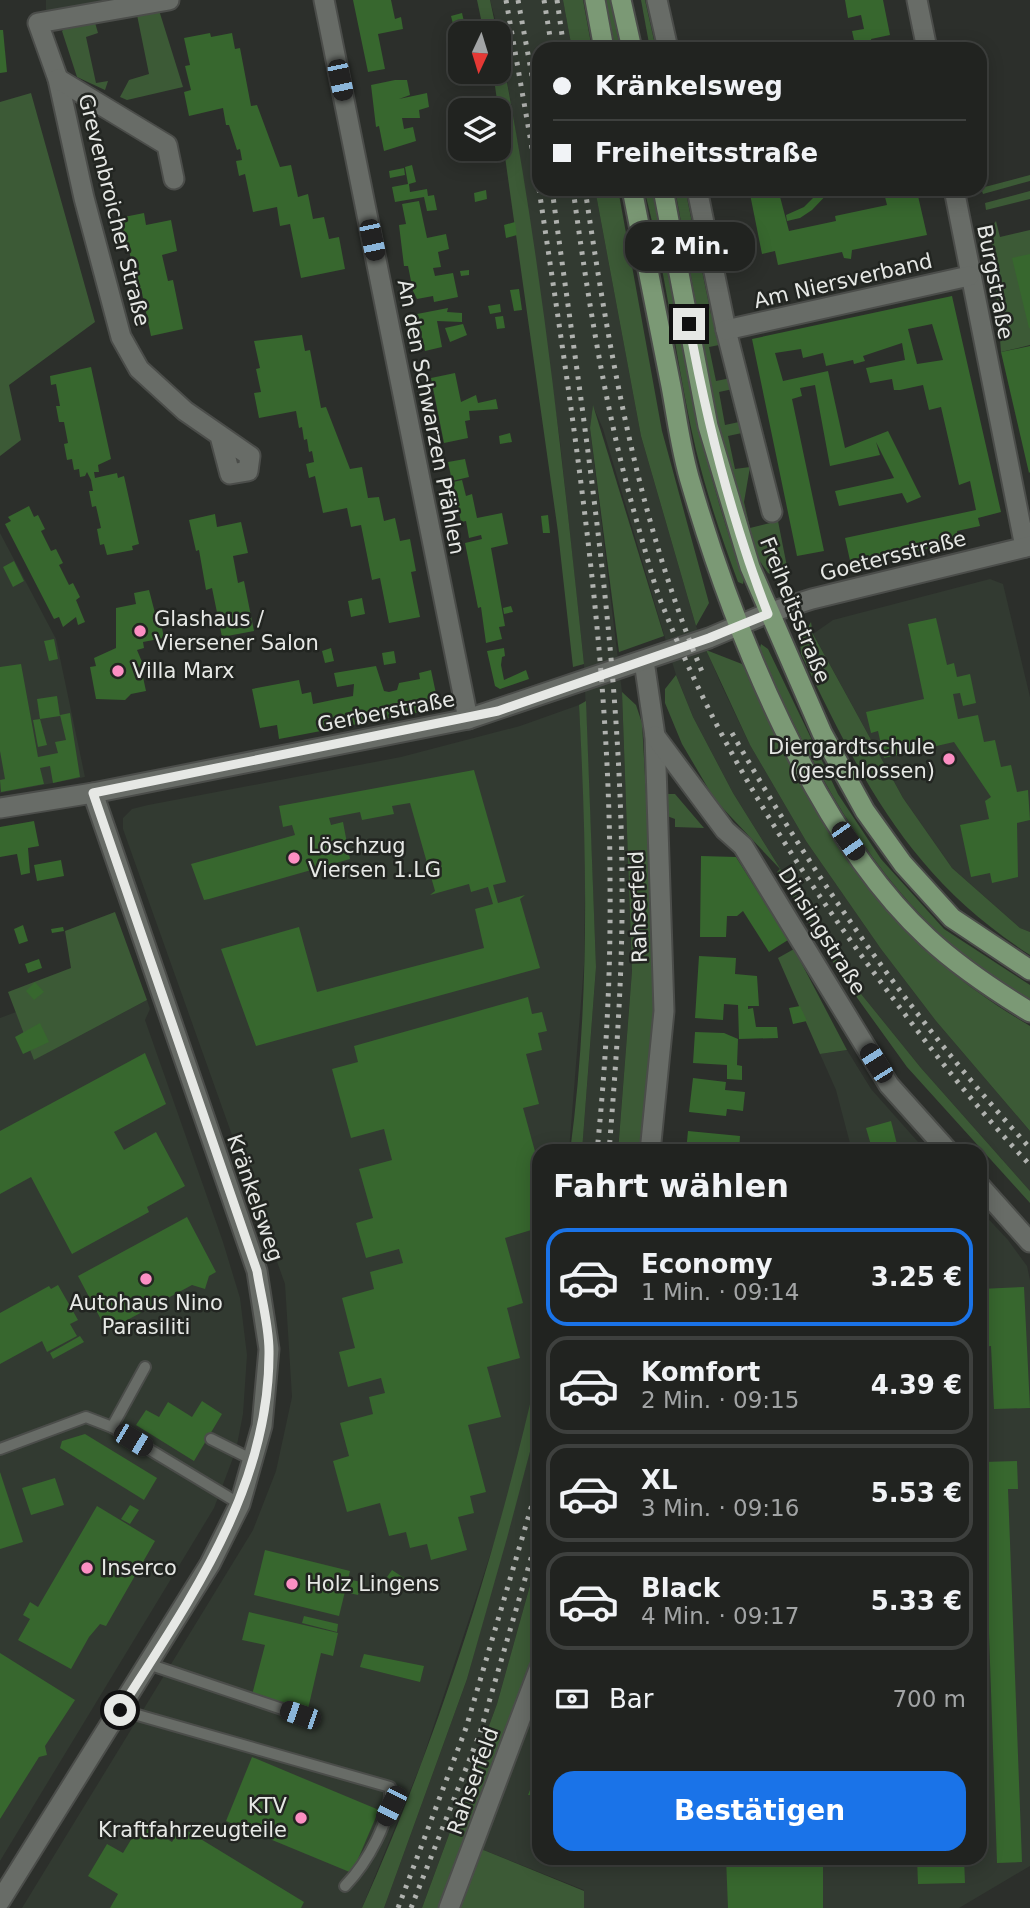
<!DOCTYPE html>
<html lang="de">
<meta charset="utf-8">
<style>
body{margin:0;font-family:"DejaVu Sans",sans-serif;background:#2d2f2d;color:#f1f3f6;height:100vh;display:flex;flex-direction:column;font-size:26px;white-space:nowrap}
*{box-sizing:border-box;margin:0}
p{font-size:23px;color:#a2a4a5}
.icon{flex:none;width:38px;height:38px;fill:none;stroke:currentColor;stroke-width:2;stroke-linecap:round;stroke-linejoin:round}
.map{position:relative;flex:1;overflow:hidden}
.details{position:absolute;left:532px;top:1144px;width:455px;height:721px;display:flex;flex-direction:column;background:#212320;border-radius:21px;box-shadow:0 4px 18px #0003,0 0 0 2px #3e403e}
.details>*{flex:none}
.top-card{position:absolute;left:532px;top:42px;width:455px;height:154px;border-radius:21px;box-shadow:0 4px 18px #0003,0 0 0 2px #3e403e;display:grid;align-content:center;height:154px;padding:0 21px;background:#212320}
.needle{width:46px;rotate:184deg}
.controls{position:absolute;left:448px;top:21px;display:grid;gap:14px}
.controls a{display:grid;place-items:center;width:63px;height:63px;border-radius:14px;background:#212320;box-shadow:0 4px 18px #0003,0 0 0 2px #3e403e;font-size:35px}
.end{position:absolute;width:32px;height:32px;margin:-16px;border:9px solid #e6e8e5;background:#111;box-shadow:0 0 0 4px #111}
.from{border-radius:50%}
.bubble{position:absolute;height:49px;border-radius:21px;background:#212320;box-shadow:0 4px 18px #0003,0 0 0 2px #3e403e;font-size:23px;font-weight:700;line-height:49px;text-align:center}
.car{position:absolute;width:21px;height:42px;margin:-21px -10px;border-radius:9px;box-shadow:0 0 5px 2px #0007;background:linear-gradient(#222 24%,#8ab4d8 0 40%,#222 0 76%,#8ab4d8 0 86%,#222 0)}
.top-card b{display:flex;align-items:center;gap:24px;height:66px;font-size:26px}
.top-card b+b{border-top:2px solid #3e403e}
.top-card i{width:18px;height:18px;background:#f1f3f6}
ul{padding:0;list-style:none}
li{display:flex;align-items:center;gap:21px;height:98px;margin:0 14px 10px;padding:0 7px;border:4px solid #3e403e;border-radius:21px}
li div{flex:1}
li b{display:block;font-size:26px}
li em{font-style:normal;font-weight:700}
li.active{border-color:#1a73e8}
li>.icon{width:63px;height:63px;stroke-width:1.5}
h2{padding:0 21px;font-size:32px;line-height:84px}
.pay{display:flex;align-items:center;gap:18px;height:77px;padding:0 21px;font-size:26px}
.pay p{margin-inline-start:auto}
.button{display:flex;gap:14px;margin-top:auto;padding:14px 21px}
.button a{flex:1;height:80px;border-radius:21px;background:#1a73e8;color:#fff;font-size:28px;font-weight:700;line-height:80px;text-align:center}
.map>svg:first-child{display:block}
</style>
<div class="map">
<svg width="1030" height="1908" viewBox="0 0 1030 1908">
<rect width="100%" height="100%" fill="#2c2f2b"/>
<g fill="#323a31">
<polygon points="46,0 111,0 59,11 46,10"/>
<polygon points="490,0 563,0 572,49 539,49 539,189 595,189 641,436 696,626 721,684 750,745 806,841 881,949 936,1021 1030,1131 1030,1191 921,1068 849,979 733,793 693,717 676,675 603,429 593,406 590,429 622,692 632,971 618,1151 582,1151 596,967 584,664 560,442 518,146 499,33"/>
<polygon points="0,533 56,639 85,777 0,793"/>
<polygon points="990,579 1003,584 1030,697 1030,932 1020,928 952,868 903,798 813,634 833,620"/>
<polygon points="579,705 586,821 584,965 569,1151 539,1152 539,1365 512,1488 480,1586 421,1764 362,1908 22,1908 253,1530 276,1471 292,1397 285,1284 123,829 123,818 132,809 148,805 401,757 520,726"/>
<polygon points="147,1000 150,1009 145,1020 223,1242 240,1298 247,1355 243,1414 236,1450 214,1508 0,1861 0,1018 16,1012 35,1059"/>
<polygon points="847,1050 871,1089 926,1151 852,1151 836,1090 820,1054"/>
<polygon points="980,1210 1008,1240 1027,1266 1030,1280 1030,1866 959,1908 584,1908 584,1890 481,1849 539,1695 539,1858 980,1858"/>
<polygon points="539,1418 539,1553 497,1704 422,1908 384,1908 467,1679"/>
</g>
<g fill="#3c5a36">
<polygon points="477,0 490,0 497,33 484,33"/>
<polygon points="563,0 583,0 592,49 572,49"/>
<polygon points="606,0 611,0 620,49 615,49"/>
<polygon points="641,0 645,0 656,49 650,49"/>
<polygon points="158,7 183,87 127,100 120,97 129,80 149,74 136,10"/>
<polygon points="94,19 98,33 86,37 96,83 108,81 105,90 77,77 62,31 69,24"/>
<path d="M499,41C540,246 562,456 584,664L573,667L558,532L493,72H499Z"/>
<polygon points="31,93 95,322 9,385 21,440 0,456 0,102"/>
<polygon points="1030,175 1030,181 983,194 981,188"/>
<polygon points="595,189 618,189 662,431 709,603 696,626 641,436"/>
<path d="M644,189H655C677,321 697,453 744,579L743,584L738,582C722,539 707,495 696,450C676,364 667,275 644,189Z"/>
<polygon points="675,189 691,189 693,197 687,198 711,314 717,313 724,344 709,347 716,381 731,378 733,389 719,392 725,425 739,422 742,433 728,436 735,469 750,467 744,502 750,528 778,521 790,582 768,573 757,557 742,516 719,430"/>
<polygon points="1030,191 1030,199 986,210 985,203"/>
<polygon points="996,221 1000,237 1030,230 1030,345 1001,352 991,228"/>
<polygon points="593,405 664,636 619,652 590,428"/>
<path d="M811,622L813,634L903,798L952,868L1020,928L1030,932V955C908,876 862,780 801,654L800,640Z"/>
<path d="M761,644L768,649L838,794L881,859L944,929L1030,985V1000C889,920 825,792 759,651Z"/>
<path d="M706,650L742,664C762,696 774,732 792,765C854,883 914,957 1030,1026V1131L936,1021L881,949L806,841L750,745Z"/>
<polygon points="676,675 693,717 733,793 849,979 921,1068 1030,1191 1030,1203 907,1067 845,981 777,872 780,869 715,800 682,744 665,703 665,689"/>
<polygon points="622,692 636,705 642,723 658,1006 641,1151 618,1152 632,971"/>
<path d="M586,701L596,967L582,1151L570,1152C590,1003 587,854 579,705Z"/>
<polygon points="666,794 675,794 704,828 675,827 675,819 667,816"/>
<polygon points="115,912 147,1000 34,1060 8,992 71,968 65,931"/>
<polygon points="794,949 847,1050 820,1054 778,958"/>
<path d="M539,1365V1418L507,1538L467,1679L384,1908H362C439,1736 498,1549 539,1365Z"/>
<polygon points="539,1553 539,1641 518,1708 441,1908 422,1908 497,1704"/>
<polygon points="481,1849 584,1891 584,1908 456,1908"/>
</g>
<g fill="#37672e" fill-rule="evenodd">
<polygon points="353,0 391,0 395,19 401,17 403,29 378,34 385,69 368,72"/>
<polygon points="845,0 883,0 890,35 871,39 873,49 856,49 852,31 864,29 861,15 848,18"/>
<polygon points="462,13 465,26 454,28 451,16"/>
<polygon points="0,30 3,30 7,72 0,73"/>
<polygon points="210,33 211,37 232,33 235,49 240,48 251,106 257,105 280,167 291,165 298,197 308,194 313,219 324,217 329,239 339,237 345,269 301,278 290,224 280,226 277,207 253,212 245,174 239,176 236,161 242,160 240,149 237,150 229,125 226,125 223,108 189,116 184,92 191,90 185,66 190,65 184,38"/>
<polygon points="465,72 483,72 484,76 467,80"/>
<polygon points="395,80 407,80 410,95 399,99 427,93 429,107 419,110 420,118 402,118 404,129 413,127 416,141 384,151 379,126 376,127 371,85"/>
<polygon points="460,123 460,138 454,139 453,124"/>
<polygon points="412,165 416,182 409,184 410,192 427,189 428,196 434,195 437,210 427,211 424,197 395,202 392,187 408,184 405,167"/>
<polygon points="404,168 405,175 390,178 389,171"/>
<polygon points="749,189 778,189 789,231 836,221 835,216 887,205 883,189 924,189 925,195 918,196 927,235 852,250 851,259 844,258 842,252 778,265 775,251 762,254"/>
<polygon points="822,189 832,189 812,210 800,218 787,221 786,215 804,207"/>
<polygon points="486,190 487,199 475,202 474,193"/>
<polygon points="419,201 427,238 446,234 449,249 438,252 441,267 433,268 435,276 453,273 458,297 434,302 433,296 417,299 413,291 408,266 404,266 399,225 406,224 402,204"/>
<polygon points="144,213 146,225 171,220 177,251 162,255 168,281 173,280 183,329 151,336 141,288 136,289 129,249 125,250 119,218"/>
<polygon points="515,222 517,235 506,238 504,225"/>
<polygon points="1030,254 1030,328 1029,328 1012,258"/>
<polygon points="469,270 469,275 461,276 460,271"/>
<polygon points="519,289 522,310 514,311 510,290"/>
<path d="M952,296L1001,512L978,518L980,526L957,531L959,542L851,565L845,538L976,510L970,481L959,485L941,407L929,410L923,385L900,390H894L892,379L870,383L866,368L905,360L902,343L863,356L865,361L854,364L853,360L826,366L823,353L803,358L801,349L775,353L783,381L828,371L845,448L888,431L921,497L907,503L902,493L839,506L835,491L894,478L876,442L880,455L830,466L815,385L800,388L802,396L792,399L824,551L797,556L752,339ZM932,324L943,360L917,364L908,329Z"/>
<polygon points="500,304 501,312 490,314 488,306"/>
<polygon points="448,308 447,312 462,313 462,322 437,321 442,347 425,351 417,314"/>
<polygon points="503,316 505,328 497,329 495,317"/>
<polygon points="463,324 467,335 450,342 445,328"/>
<polygon points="302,335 305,351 310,350 321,408 326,407 350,469 362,467 368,498 379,497 384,521 395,518 400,541 410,539 416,571 411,572 420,617 389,623 380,578 372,580 361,525 351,527 347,508 323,513 315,476 309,478 306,464 314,462 312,451 309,452 307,439 304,440 302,427 299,428 296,411 259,418 254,393 261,392 256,369 260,368 254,341"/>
<polygon points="1030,346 1030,472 1029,473 1001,352"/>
<polygon points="91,367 111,459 98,465 99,472 94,472 95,478 117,473 118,478 124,476 139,544 132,546 133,550 107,555 104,544 100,545 97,529 101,528 96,506 92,507 89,491 93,491 91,480 87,472 85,476 80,477 79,469 74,470 72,459 67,460 64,444 68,443 64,422 59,422 56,406 60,406 56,384 51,385 50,376"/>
<polygon points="455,373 461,402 476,395 478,403 496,399 498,409 469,411 470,420 465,421 468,438 444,443 431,378"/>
<polygon points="510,433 512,442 500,444 499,436"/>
<polygon points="465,459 469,477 452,481 448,462"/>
<polygon points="462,480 466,496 472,494 477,518 502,513 508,544 491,548 505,626 499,627 502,639 486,643 481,607 478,608 465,543 482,539 481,535 469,538 466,521 461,522 453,482"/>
<polygon points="29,506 34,517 38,515 45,529 41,531 51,551 56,549 63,563 59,565 69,585 73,583 80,597 76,600 85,622 78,625 76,617 63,627 59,617 54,619 5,524 11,521 8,517"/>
<polygon points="215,514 217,527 241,522 248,553 233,556 238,583 244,581 254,631 222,637 212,588 206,590 199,550 196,551 189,520"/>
<polygon points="548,515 550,533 543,533 541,516"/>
<polygon points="14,561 24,581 13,587 3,567"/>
<polygon points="149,590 155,613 159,613 164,638 143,642 144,648 137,650 145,669 143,677 146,691 131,694 125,700 96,699 90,667 96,666 94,658 116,648 116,608 136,604 134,593"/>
<polygon points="362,598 365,614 351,617 348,601"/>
<polygon points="511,606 513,612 504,614 503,608"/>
<polygon points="936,618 947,665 954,663 957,677 970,674 976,703 963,706 960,693 953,694 958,719 978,715 984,742 995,740 1001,767 1011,765 1017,792 1028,790 1030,820 1017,823 1018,877 992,883 990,873 971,877 960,825 989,819 985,801 991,797 954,742 884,758 878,731 871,733 866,712 924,699 908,624"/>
<polygon points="54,639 58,659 49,661 44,641"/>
<polygon points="331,648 334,661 325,663 322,651"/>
<polygon points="504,648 505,656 502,657 501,665 504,680 526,670 529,679 500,689 495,686 487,651"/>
<polygon points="394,651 396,663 384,665 382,653"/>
<polygon points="21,664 38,757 58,753 55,742 66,740 60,715 70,713 80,777 53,783 50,766 40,768 44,784 1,792 0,780 5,779 0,751 0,667"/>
<polygon points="376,666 384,691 389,692 397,690 399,683 420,679 419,673 431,670 438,703 436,709 279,739 277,725 260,728 252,689 299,680 302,694 311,692 313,704 337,699 353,696 354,684 337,687 334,673"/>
<polygon points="57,696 60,716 40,719 37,699"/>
<polygon points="40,719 47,745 38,747 33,720"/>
<polygon points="474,770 506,882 493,885 498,903 525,895 520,899 540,968 256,1046 221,949 299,927 317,992 484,948 475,909 493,904 488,887 471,892 469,884 430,895 435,891 410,803 392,806 394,814 362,820 360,812 329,818 331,825 343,822 350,859 209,899 204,900 191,864 295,835 292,825 283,827 279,806"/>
<polygon points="34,821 39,846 28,848 30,873 21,875 17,854 0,857 0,827"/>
<polygon points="701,856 736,857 788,940 769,952 743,911 737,916 727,916 726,937 700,937"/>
<polygon points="61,860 64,876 37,881 34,865"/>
<polygon points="23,925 28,941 19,944 14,929"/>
<polygon points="63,927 64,931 52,933 51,929"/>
<polygon points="699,956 736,958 735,974 757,976 759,1006 748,1006 748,1009 753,1008 756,1027 777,1027 778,1038 739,1039 738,1005 724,1004 723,1020 695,1018"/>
<polygon points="39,959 42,968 28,973 25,964"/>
<polygon points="35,982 44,992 34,1000 26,991"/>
<polygon points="528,997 532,1014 542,1012 547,1031 538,1033 542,1050 526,1054 539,1104 523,1108 539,1166 539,1195 530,1198 538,1228 505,1238 523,1303 507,1308 520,1358 487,1367 501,1417 468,1425 486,1492 470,1496 474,1513 458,1517 467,1550 431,1560 427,1544 410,1548 406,1532 389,1536 380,1503 347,1512 333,1461 349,1456 340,1423 373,1414 369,1397 385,1393 381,1378 348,1387 339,1352 355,1348 342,1298 374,1289 370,1272 403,1263 399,1249 366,1258 356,1223 373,1218 359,1169 392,1160 384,1129 351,1138 332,1069 358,1062 354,1046"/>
<polygon points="800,1006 807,1021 793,1024 789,1008"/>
<polygon points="40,1023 49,1042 23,1054 15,1037"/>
<polygon points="695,1032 724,1033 738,1039 737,1065 742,1066 742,1080 727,1079 727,1065 693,1063"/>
<polygon points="145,1053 166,1104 114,1132 124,1150 156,1132 185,1186 147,1207 149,1212 72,1254 31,1177 0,1194 0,1131"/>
<polygon points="693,1078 726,1082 725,1090 745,1092 743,1111 727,1109 726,1116 689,1112"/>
<polygon points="891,1121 899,1152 873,1152 866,1128"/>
<polygon points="688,1131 740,1136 739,1152 686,1152"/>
<polygon points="187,1217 216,1272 209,1276 205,1289 192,1285 107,1331 78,1276"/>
<polygon points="58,1285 78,1320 70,1324 77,1336 47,1352 42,1341 0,1364 0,1313 49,1286 51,1289"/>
<polygon points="1024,1287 1030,1408 994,1409 991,1346 980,1347 980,1289"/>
<polygon points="80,1336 84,1342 53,1359 50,1353"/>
<polygon points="202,1401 222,1414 194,1461 136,1425 146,1410 159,1417 168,1402 192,1417"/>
<polygon points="85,1434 157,1478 144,1500 60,1448 62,1441"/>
<polygon points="1017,1461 1018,1489 1008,1489 1022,1862 997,1863 983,1462"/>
<polygon points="0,1472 23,1542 0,1549"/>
<polygon points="55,1478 64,1505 31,1515 22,1488"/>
<polygon points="130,1505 139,1510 130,1524 121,1519"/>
<polygon points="97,1506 155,1541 106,1626 100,1624 89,1637 71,1669 18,1640 30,1619 23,1615 30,1602 38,1607"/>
<polygon points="265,1550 350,1571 339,1616 254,1595"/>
<polygon points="392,1570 404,1578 399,1585 387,1577"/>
<polygon points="352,1580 361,1582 358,1595 349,1593"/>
<polygon points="249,1612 338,1633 333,1656 321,1653 308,1709 252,1695 265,1645 242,1640"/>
<polygon points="304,1616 338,1624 337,1632 302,1623"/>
<polygon points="0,1653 75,1700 45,1746 47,1755 39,1757 0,1819"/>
<polygon points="364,1654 424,1666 420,1682 360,1667"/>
<polygon points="252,1757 379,1810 352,1873 226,1821"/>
<polygon points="539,1765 539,1795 528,1795 530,1790"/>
<polygon points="141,1823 172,1842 181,1827 304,1902 301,1908 110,1908 118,1894 88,1876 107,1844 123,1853"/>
<polygon points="726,1858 823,1858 823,1908 728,1908"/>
<polygon points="917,1858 964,1858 965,1883 918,1884"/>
</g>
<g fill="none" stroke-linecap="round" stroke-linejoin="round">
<defs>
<g id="service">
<polyline points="112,1427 145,1367"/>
<polyline points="211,1439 255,1461"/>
<polyline points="0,1449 86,1417 112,1427 240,1504"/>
<polyline points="148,1664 300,1715"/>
<path d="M120,1710L390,1787C392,1820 367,1863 345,1886"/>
</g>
<g id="minor">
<polyline points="169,0 38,23 58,79 84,198 121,337 139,369 185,411 250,456 248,471 230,474 220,436"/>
<polyline points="324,0 468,719"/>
<polyline points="657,0 668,49"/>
<polyline points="917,0 927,49"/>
<polyline points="58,79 167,145 174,179"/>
<polyline points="697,189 726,330 772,512"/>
<polyline points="954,189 1025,547"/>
<polyline points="726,330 969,276"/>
<polyline points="768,613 812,599 1030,546"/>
<polyline points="644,661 655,736 664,1011 650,1152"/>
<polyline points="655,736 725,830 743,846 889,1085 949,1152"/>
<polyline points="980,1186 1030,1242"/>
<polyline points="0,1901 210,1564 240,1504 262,1426 269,1349 257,1271 93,793"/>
<polyline points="449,1908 539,1669"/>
</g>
<polyline id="tertiary" points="0,808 93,793 468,719 709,638 768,613"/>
<g id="primary">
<polyline points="595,0 604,49"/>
<polyline points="621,0 632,49"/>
<path d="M632,189C645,255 658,320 671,386C677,418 681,452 691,484C734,631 814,833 928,938C959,967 994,990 1030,1012"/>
<polyline points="663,189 708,426 750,567 822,733 865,811 903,864 952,918 1030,970"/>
</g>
</defs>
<use href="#service" stroke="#4b4d4a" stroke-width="14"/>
<use href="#minor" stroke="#4b4d4a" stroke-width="23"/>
<use href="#tertiary" stroke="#4b4d4a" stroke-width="23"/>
<use href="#primary" stroke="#4b4d4a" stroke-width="23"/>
<use href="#service" stroke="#686c67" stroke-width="10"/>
<use href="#minor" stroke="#686c67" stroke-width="19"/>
<use href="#tertiary" stroke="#686c67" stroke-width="19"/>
<use href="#primary" stroke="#7b9975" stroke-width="19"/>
<g stroke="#b0b2af" stroke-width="5" stroke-dasharray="3.5 7" stroke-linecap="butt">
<polyline points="506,0 539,188"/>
<polyline points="518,0 539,114"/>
<polyline points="544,0 552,49"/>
<polyline points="557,0 564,49"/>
<path d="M539,189C573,418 610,651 610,882C611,973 606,1062 597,1152"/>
<path d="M552,189C583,419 621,650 622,882C623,972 616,1062 609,1152"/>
<path d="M573,189C589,306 607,422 641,536C648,560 654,586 664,609C718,746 796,868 883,985C929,1047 977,1109 1030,1165"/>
<path d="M585,189C610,356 637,517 703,674"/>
<path d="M732,733C816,881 915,1022 1030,1148"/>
<polyline points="398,1908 466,1728 539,1481"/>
<polyline points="411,1908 480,1733 539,1531"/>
</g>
</g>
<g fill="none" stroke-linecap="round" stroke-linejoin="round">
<path stroke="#e6e8e5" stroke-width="9" d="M120,1710C190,1599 270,1488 269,1351C269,1325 261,1297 257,1271L93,793L498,711L709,638L768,614C731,519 707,423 689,324"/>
</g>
<g fill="#fc8fc3" stroke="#222521" stroke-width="2.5">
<circle cx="140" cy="631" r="7"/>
<circle cx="118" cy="671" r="7"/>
<circle cx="949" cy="759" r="7"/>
<circle cx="294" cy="858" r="7"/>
<circle cx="146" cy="1279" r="7"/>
<circle cx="87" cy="1568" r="7"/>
<circle cx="292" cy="1584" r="7"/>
<circle cx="301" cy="1818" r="7"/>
</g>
<g text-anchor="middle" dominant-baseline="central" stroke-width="5" stroke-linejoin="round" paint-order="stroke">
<g font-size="21" fill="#e6e8e5" stroke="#222521">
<text transform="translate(114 210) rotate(76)">Grevenbroicher Straße</text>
<text transform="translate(843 281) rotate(-13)">Am Niersverband</text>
<text transform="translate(995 282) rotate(79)">Burgstraße</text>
<text transform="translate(431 417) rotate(79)">An den Schwarzen Pfählen</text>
<text transform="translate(893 556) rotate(-14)">Goetersstraße</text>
<text transform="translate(795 610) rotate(68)">Freiheitsstraße</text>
<text transform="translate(386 712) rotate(-11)">Gerberstraße</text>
<text transform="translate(638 907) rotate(-92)">Rahserfeld</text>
<text transform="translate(822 931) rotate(58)">Dinsingstraße</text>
<text transform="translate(255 1198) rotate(71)">Kränkelsweg</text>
<text transform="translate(473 1781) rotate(-70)">Rahserfeld</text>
</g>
<g font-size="21" fill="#e6e8e5" stroke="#222521" text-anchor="start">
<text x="154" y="619">Glashaus /<tspan x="154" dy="24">Viersener Salon</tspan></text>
<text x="132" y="671">Villa Marx</text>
<text x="935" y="747" text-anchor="end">Diergardtschule<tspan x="935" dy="24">(geschlossen)</tspan></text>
<text x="308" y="846">Löschzug<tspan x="308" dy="24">Viersen 1.LG</tspan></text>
<text x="146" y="1303" text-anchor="middle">Autohaus Nino<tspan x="146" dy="24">Parasiliti</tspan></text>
<text x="101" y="1568">Inserco</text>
<text x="306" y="1584">Holz Lingens</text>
<text x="287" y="1806" text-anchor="end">KTV<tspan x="287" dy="24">Kraftfahrzeugteile</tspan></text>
</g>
</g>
</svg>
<div class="controls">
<a><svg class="needle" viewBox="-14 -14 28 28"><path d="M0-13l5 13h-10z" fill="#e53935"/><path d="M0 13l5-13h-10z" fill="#a2a4a5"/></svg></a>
<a><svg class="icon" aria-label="layers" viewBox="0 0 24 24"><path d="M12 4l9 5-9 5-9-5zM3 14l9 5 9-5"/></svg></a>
</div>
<i class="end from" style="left:120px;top:1710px"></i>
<i class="end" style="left:689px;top:324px"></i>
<div class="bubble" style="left:625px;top:222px;width:130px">2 Min.</div>
<i class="car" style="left:340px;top:80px;rotate:168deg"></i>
<i class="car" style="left:372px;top:240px;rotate:168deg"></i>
<i class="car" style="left:848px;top:841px;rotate:145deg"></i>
<i class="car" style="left:876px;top:1063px;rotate:328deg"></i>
<i class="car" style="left:133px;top:1440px;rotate:121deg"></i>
<i class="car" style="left:300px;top:1715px;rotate:289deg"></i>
<i class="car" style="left:391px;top:1806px;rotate:207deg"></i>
<div class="top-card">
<b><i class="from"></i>Kränkelsweg</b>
<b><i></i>Freiheitsstraße</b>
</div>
<section class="details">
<h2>Fahrt wählen</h2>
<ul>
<li class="active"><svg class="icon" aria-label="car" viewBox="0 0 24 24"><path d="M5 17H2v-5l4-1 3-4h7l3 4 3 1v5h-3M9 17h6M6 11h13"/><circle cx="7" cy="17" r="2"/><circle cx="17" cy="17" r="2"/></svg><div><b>Economy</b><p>1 Min. · 09:14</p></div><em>3.25 €</em></li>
<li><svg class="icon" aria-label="car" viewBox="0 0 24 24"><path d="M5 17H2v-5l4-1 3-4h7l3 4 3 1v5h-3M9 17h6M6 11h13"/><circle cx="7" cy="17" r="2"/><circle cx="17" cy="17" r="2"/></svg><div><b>Komfort</b><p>2 Min. · 09:15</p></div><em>4.39 €</em></li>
<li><svg class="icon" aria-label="car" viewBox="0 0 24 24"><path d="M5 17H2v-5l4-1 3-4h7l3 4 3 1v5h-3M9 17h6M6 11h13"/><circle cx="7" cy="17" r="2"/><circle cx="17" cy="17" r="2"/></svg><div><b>XL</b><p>3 Min. · 09:16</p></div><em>5.53 €</em></li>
<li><svg class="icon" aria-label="car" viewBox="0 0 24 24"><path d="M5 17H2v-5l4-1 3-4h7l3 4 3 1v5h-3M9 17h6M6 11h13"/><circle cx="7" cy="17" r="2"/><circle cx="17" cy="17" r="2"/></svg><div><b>Black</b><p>4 Min. · 09:17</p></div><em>5.33 €</em></li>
</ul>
<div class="pay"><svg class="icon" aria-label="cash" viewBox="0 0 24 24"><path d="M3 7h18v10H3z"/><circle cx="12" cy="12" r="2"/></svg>Bar<p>700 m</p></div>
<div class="button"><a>Bestätigen</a></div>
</section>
</div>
